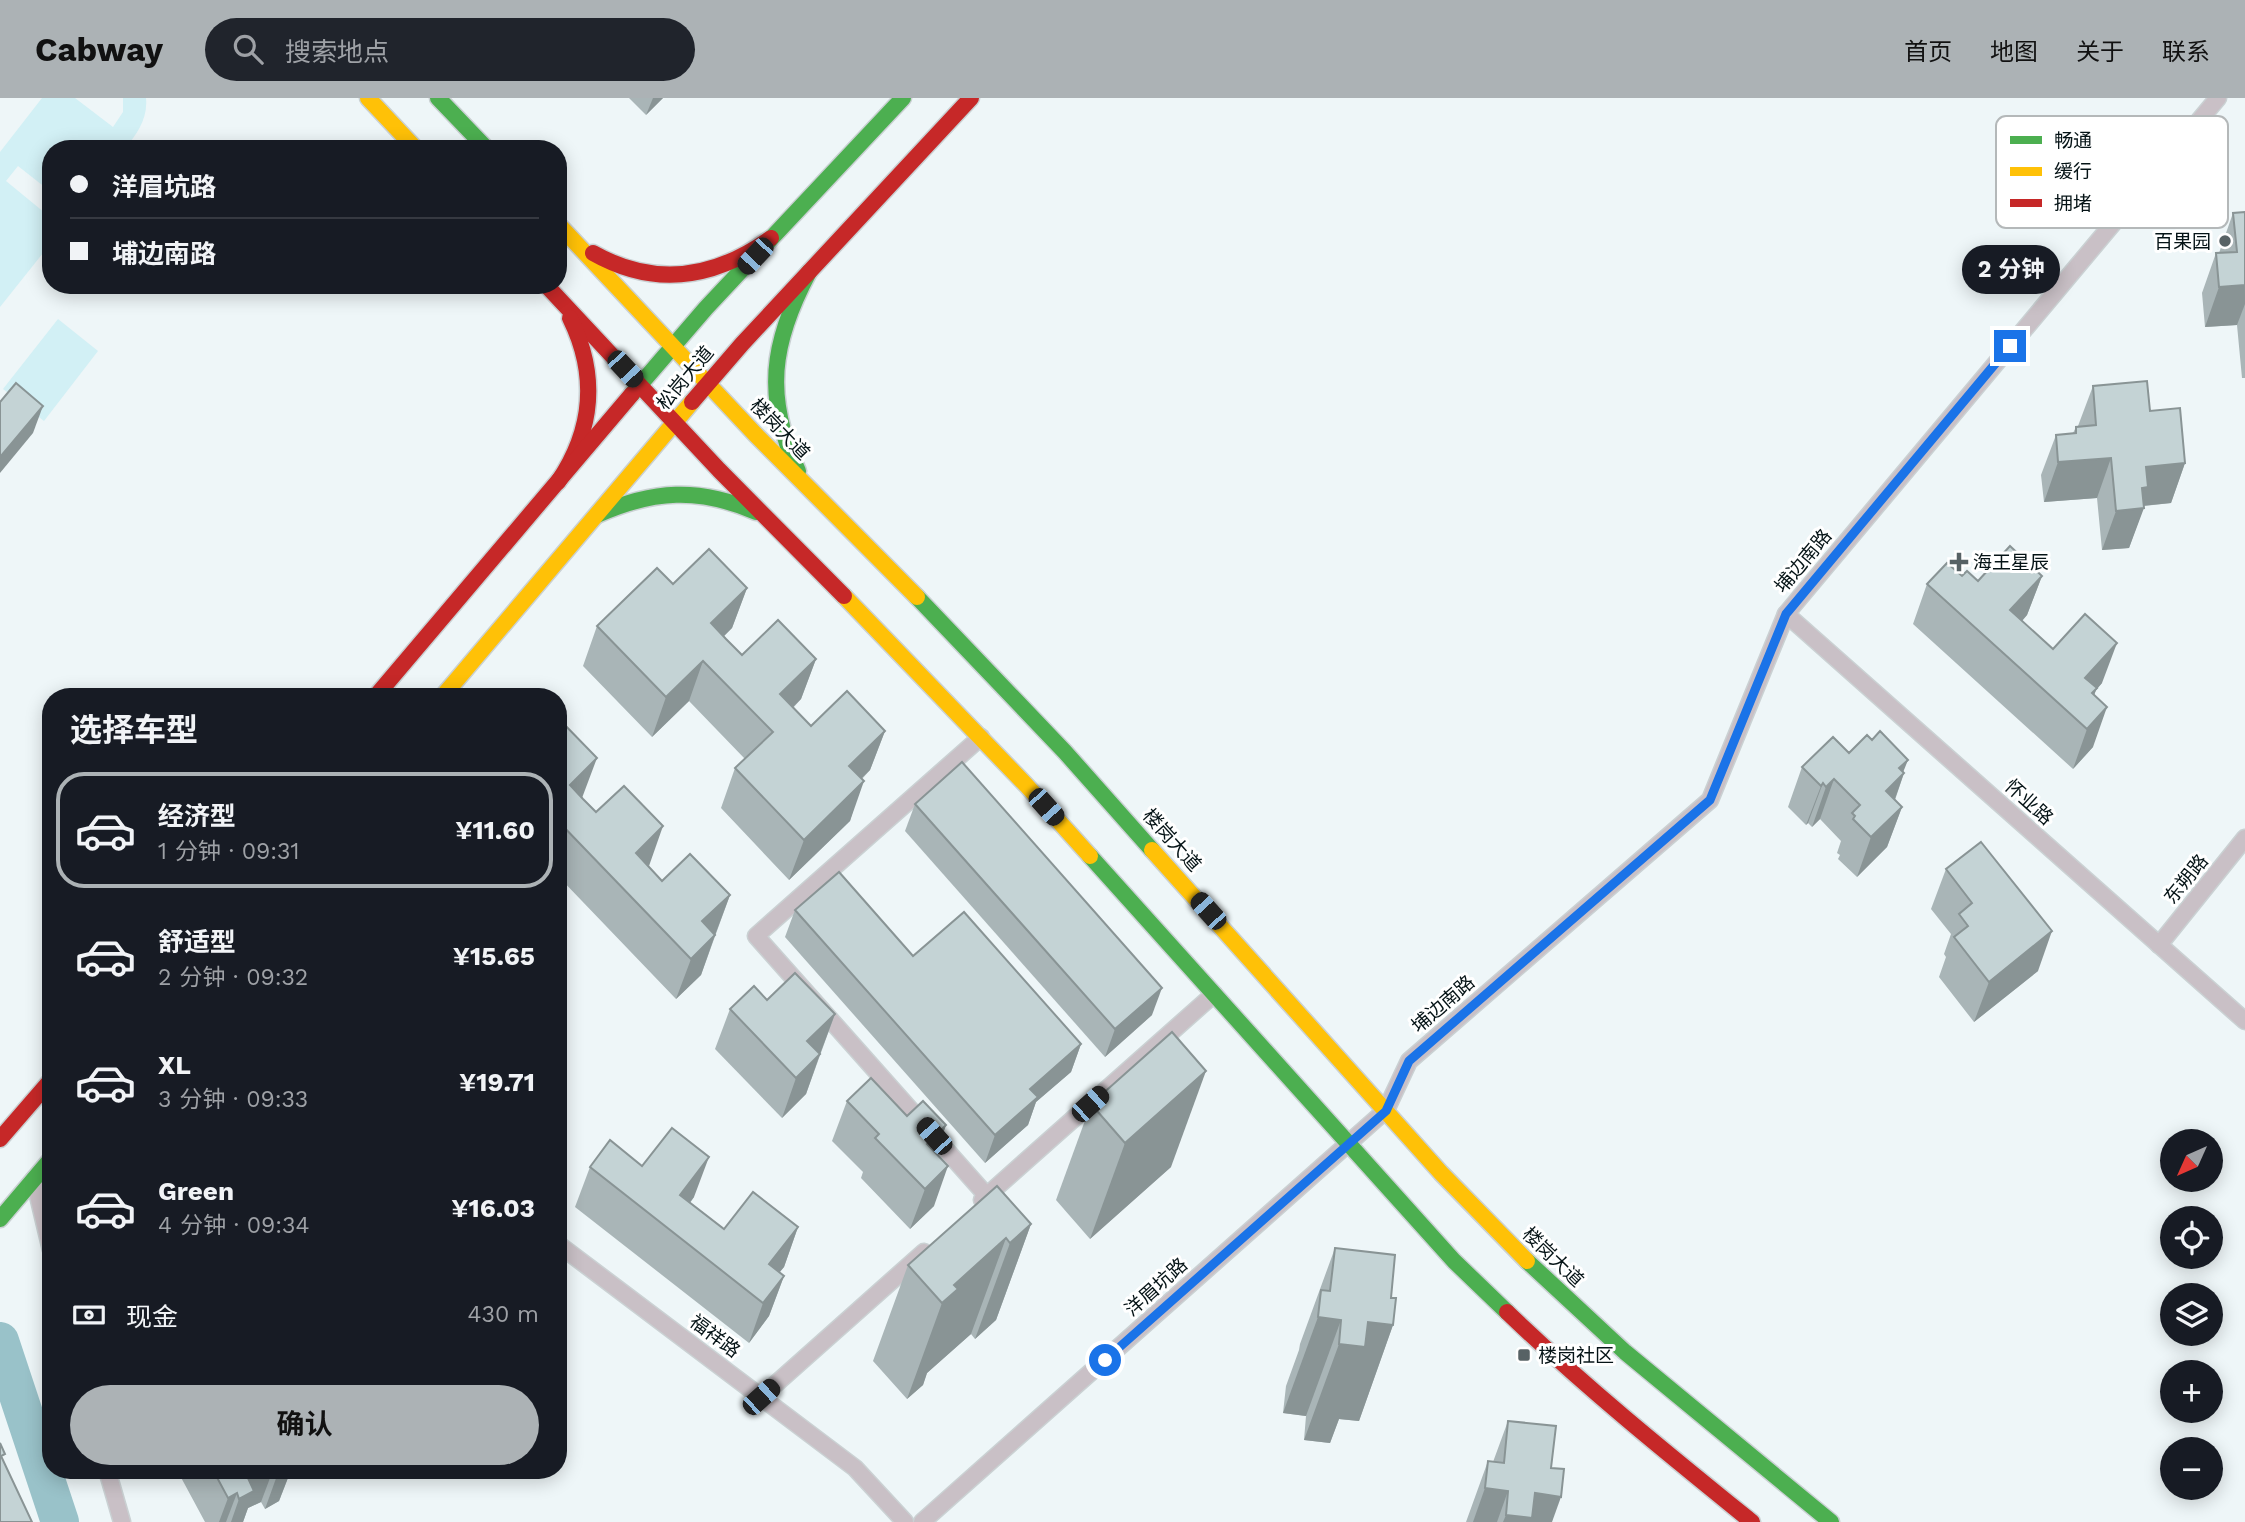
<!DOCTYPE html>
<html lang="zh">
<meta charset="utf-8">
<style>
body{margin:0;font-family:"Work Sans","Noto Sans SC",sans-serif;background:#20242c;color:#f1f3f6;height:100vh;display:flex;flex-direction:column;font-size:26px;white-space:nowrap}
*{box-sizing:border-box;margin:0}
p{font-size:23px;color:#9ea1a6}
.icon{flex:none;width:38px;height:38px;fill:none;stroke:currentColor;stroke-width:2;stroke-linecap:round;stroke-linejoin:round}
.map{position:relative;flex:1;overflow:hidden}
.side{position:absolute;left:42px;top:590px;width:525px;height:791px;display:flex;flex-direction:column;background:#171b24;border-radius:28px;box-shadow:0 4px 18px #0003}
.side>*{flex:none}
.top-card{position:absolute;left:42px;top:42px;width:525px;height:154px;border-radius:28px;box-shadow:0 4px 18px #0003;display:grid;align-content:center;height:154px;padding:0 28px;background:#171b24}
.needle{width:46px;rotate:225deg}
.buttons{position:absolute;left:2160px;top:1031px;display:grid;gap:14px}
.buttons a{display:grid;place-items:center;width:63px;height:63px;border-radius:50%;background:#171b24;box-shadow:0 4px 18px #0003;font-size:35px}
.end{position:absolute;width:32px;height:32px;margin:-16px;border:9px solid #1a73e8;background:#fff;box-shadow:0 0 0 4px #fff}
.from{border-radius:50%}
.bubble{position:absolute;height:49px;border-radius:24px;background:#171b24;box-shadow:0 4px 18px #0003;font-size:23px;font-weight:700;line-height:49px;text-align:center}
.car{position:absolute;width:21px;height:42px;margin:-21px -10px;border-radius:9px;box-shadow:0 0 5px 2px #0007;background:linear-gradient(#222 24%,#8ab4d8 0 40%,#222 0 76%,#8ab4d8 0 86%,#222 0)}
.top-card b{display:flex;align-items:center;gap:24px;height:66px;font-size:26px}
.top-card b+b{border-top:2px solid #363941}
.top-card i{width:18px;height:18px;background:#f1f3f6}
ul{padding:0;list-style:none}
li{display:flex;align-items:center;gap:21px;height:116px;margin:0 14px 10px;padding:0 14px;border:4px solid transparent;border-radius:28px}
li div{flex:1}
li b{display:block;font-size:26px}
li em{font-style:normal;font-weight:700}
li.selected{border-color:#acb2b5}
li>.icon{width:63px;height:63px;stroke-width:1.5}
h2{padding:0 28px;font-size:32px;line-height:84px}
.pay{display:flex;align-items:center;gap:18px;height:77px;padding:0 28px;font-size:26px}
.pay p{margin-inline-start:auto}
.cta{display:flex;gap:14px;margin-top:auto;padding:14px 28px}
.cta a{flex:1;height:80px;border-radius:42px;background:#acb2b5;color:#111;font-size:28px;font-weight:700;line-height:80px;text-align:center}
header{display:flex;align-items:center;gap:42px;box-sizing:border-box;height:98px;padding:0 35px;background:#acb2b5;color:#111}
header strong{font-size:33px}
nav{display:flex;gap:38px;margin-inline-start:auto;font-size:24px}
.search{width:490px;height:63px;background:#20242c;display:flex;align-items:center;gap:18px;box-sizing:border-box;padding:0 24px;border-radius:38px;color:#9ea1a6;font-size:26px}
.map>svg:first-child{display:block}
</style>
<header>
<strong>Cabway</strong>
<div class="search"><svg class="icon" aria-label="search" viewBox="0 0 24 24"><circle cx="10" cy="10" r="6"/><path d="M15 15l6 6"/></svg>搜索地点</div>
<nav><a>首页</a><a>地图</a><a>关于</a><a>联系</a></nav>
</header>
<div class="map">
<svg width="2245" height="1424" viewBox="0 0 2245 1424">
<rect width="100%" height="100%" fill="#eef6f8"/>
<g fill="#d2f0f5">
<path d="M42,0H75L113,29L123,14V0H146C148,21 137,35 125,51H51V94L18,68L6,83L45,115L51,109V145L0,209V54Z"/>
<polygon points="58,221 98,253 44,323 3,291"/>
</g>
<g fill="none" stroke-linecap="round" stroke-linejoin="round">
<polyline stroke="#99c2c9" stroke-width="38" points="0,1243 60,1424"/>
<defs>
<g id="street">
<polyline points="1786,516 2245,923"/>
<polyline points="981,639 756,838 987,1098"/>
<polyline points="2159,847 2245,740"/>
<polyline points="34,1081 51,1152"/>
<polyline points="982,1102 1214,896"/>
<polyline points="558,1146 855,1370 905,1424"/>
<polyline points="761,1299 924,1154"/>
<polyline points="107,1372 122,1424"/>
<polyline points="922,1424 1386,1012 1409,963 1710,702 1786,516 2218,0"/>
</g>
<g id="fast">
<polyline points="438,0 487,51"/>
<polyline points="632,296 706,210 903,0"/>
<path d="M798,373C764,299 771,245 809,174"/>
<path d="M597,417C653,392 699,389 756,414"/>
<polyline points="917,499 1065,654 1152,752"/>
<polyline points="1090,758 1454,1163 1507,1214"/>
<polyline points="0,1121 51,1061"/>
<polyline points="1527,1163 1625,1254 1831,1424"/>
</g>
<g id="slow">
<polyline points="368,0 416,51"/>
<polyline points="558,126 755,336 917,499"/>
<polyline points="844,498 1027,688 1090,758"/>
<polyline points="443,598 692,304"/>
<polyline points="1152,752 1441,1075 1527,1163"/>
</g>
<g id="jam">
<path d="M593,155C655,190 714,181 771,140"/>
<polyline points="546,187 719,372 844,498"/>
<polyline points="692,304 742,246 971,0"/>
<path d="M558,384C594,331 598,277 570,220"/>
<polyline points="376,598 632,296"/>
<polyline points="0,1041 51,982"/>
<path d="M1507,1214C1585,1289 1668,1356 1752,1424"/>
</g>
</defs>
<use href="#street" stroke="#cad1d3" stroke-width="19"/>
<use href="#fast" stroke="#cad1d3" stroke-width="19"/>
<use href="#slow" stroke="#cad1d3" stroke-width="19"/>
<use href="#jam" stroke="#cad1d3" stroke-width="19"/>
<use href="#street" stroke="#c9c0c6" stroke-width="16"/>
<use href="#fast" stroke="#4caf50" stroke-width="16"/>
<use href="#slow" stroke="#ffc107" stroke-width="16"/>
<use href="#jam" stroke="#c62828" stroke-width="16"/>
</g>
<g fill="#a9b5b7">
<polygon points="629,0 663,0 646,17"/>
<polygon points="2245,114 2245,280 2242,280 2237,227 2205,229 2202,195 2216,155 2219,155 2233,115"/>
<polygon points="2093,288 2150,313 2185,365 2171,405 2144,408 2129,450 2102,452 2097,400 2044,404 2041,377 2056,337 2073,335 2076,329 2078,328"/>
<polygon points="2042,478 2027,517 2022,523 2053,551 2102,585 2096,592 2094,597 2093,649 2073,671 1913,526 1927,486 1978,483"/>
<polygon points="673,486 747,490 732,530 724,538 742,557 816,561 801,601 793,610 811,628 885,633 870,672 862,681 850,723 789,782 721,710 735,670 745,661 689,603 652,639 583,568 597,528"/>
<polygon points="558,620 582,700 662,783 730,797 701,877 676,901 558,778"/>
<polygon points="1849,655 1904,675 1895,702 1902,709 1887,749 1857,779 1838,761 1840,757 1837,755 1841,743 1820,721 1812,729 1808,725 1806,727 1788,709 1802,669"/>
<polygon points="915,706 1152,917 1105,959 905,733"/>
<polygon points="1946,771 2038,873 1974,924 1939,879 1946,859 1944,856 1951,836 1931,811"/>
<polygon points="795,812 913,858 1081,946 1071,974 1036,1004 1028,1027 985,1065 785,839"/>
<polygon points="767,902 835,916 806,996 782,1020 715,951 730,911"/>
<polygon points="847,1003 946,1027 936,1055 934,1108 910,1131 861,1080 863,1074 832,1043"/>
<polygon points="1091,1006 1171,1069 1090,1141 1056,1102"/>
<polygon points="642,1068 694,1099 690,1105 724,1131 798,1129 784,1169 779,1174 784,1178 769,1218 749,1245 575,1109 590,1069"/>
<polygon points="1031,1126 996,1222 975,1241 971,1236 927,1275 923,1287 907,1301 873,1263 908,1167"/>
<polygon points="1335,1150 1391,1200 1393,1227 1359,1323 1339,1321 1330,1345 1304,1342 1306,1318 1283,1315 1286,1288 1299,1252 1300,1246"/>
<polygon points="1508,1323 1551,1370 1552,1424 1466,1424 1488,1363 1493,1364"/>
<polygon points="177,1372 291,1372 279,1403 265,1411 261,1404 248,1410 243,1424 205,1424"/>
</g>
<g fill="#899495">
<polygon points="653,0 663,0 646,17"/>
<polygon points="2245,187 2245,206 2237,227 2205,229 2219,189"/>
<polygon points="43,308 33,335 0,375 0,359"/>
<polygon points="2111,360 2097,400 2044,404 2058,364"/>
<polygon points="2185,365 2171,405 2141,408 2144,410 2129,450 2102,452 2116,413 2146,369"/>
<polygon points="2042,478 2027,517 1998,550 2010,512"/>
<polygon points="747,490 732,530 697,565 711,525"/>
<polygon points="2117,545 2102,585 2096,592 2083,627 2085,580"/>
<polygon points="816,561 801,601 770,632 780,596"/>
<polygon points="703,563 689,603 652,639 666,599"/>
<polygon points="2107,609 2093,649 2073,671 2087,631"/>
<polygon points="885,633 870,672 834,707 849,668"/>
<polygon points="597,660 582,700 570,687"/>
<polygon points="1908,662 1902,677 1904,675 1890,715 1886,693 1899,670"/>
<polygon points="1834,681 1820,721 1812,729 1826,689"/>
<polygon points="864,683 850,723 789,782 804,742"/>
<polygon points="1823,685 1808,725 1806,727 1821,688"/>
<polygon points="1902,709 1887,749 1857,779 1871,739"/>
<polygon points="663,728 649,768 636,755"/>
<polygon points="730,797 715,837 702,823"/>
<polygon points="2052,833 2038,873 1974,924 1989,884"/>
<polygon points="715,837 701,877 676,901 691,861"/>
<polygon points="1162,890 1152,917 1105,959 1115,931"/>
<polygon points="835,916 820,956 807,943"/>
<polygon points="1081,946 1071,974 1036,1004 1028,1027 985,1065 995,1037 1030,991"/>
<polygon points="820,956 806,996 782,1020 796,980"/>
<polygon points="1206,973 1171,1069 1090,1141 1125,1045"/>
<polygon points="946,1027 932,1067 927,1046"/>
<polygon points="709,1059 694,1099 669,1131 680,1097"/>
<polygon points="948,1068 934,1108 910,1131 925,1091"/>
<polygon points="1031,1126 996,1222 975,1241 1010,1145"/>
<polygon points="798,1129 784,1169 758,1201 769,1166"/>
<polygon points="1006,1140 971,1236 927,1275 923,1287 907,1301 942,1205 954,1187"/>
<polygon points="784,1178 769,1218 749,1245 763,1205"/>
<polygon points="1318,1219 1341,1222 1306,1318 1283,1315"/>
<polygon points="1368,1224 1393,1227 1359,1323 1339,1321 1330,1345 1304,1342 1339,1246"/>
<polygon points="259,1372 273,1372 261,1404 248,1410 243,1424 231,1424 247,1378"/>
<polygon points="279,1372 291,1372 279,1403 265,1411"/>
<polygon points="1485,1390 1508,1393 1497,1424 1473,1424"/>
<polygon points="237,1395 226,1424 219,1424 228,1400"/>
<polygon points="1535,1395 1561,1399 1552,1424 1503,1424 1506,1417"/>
</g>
<g fill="#c4d3d5" stroke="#899495" stroke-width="2">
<polygon points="2245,114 2245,187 2219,189 2216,155 2237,154 2233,115"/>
<polygon points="2147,283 2150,313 2180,310 2185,365 2146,369 2148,389 2142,390 2144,410 2116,413 2111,360 2058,364 2056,337 2076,335 2076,329 2096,327 2093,288"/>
<polygon points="16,285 43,308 0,359 0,304"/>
<polygon points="2010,448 2042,478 2010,512 2053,551 2085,516 2117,545 2085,580 2097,590 2092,595 2107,609 2087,631 1927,486 1947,465 1962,478 1967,473 1978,483"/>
<polygon points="709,451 747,490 711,525 726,541 742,557 778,522 816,561 780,596 811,628 847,593 885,633 849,668 864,683 804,742 735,670 773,634 703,563 666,599 597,528 657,470 673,486"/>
<polygon points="558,620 597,660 570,687 583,701 596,714 624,688 663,728 636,755 662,783 690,756 730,797 702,823 715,837 691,861 558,723"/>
<polygon points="1880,633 1908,662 1899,670 1904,675 1886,693 1902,709 1871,739 1853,721 1855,718 1852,715 1860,707 1834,681 1826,689 1823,685 1821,688 1802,669 1833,639 1849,655 1867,637 1872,642"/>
<polygon points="962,664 1162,890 1115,931 915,706"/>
<polygon points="1981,744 2052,833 1989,884 1954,839 1968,828 1959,816 1972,805 1946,771"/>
<polygon points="839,774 913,858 964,814 1081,946 1030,991 1038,999 995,1037 795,812"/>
<polygon points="795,875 835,916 807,943 820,956 796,980 730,911 754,888 767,902"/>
<polygon points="1172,934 1206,973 1125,1045 1091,1006"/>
<polygon points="871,980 907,1018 923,1003 946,1027 927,1046 948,1068 925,1091 875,1040 879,1036 847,1003"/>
<polygon points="672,1030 709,1059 680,1097 724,1131 753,1094 798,1129 769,1166 784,1178 763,1205 590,1069 610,1042 642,1068"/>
<polygon points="997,1088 1031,1126 1010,1145 1006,1140 954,1187 958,1191 942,1205 908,1167"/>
<polygon points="1335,1150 1395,1157 1391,1200 1396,1200 1393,1227 1368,1224 1365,1249 1339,1246 1341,1222 1318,1219 1321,1192 1330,1193"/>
<polygon points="1508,1323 1556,1328 1551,1370 1564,1371 1561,1399 1535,1395 1532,1420 1506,1417 1508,1393 1485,1390 1488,1363 1504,1365"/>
<polygon points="0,1345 5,1356 1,1358 32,1424 0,1424"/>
<polygon points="213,1372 259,1372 247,1378 254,1393 239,1401 237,1395 228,1400"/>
</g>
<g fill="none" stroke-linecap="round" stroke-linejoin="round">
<polyline stroke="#1a73e8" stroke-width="9" points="1105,1262 1386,1013 1409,963 1710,702 1786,516 2010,248"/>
</g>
<g fill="#576265" stroke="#fff" stroke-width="2.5">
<circle cx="2225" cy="143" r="7"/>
<path d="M1955.5 453.5h7v7h7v7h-7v7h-7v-7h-7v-7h7z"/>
<rect x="1517" y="1250" width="14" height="14" rx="3.5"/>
</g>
<g text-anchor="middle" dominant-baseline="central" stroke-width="6" stroke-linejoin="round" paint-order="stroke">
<g font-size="19" fill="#051316" stroke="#fff" text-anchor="start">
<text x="2211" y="143" text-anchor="end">百果园</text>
<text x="1973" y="464">海王星辰</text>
<text x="1538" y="1257">楼岗社区</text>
</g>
<g font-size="19" fill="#051316" stroke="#fff">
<text transform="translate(685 280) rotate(-50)">松岗大道</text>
<text transform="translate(780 331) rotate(46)">楼岗大道</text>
<text transform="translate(1803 463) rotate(-50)">埔边南路</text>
<text transform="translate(2029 704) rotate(42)">怀业路</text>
<text transform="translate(1172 742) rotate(48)">楼岗大道</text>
<text transform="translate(2186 781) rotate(-51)">东朔路</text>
<text transform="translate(1443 906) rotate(-41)">埔边南路</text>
<text transform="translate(1553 1159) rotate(44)">楼岗大道</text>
<text transform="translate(1156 1189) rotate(-42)">洋眉坑路</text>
<text transform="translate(715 1238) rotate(37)">福祥路</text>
</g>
</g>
<rect x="1996" y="18" width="232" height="112" rx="10" fill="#fff" stroke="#b4b8b9" stroke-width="2"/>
<rect x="2010" y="38" width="32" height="8" fill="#4caf50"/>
<rect x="2010" y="69" width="32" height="9" fill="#ffc107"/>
<rect x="2010" y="101" width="32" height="8" fill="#c62828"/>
<g font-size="19" fill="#051316">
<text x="2054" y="49">畅通</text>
<text x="2054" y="80">缓行</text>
<text x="2054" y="112">拥堵</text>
</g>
</svg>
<div class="buttons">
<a><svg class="needle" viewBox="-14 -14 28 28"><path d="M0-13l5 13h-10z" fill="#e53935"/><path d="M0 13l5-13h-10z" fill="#9ea1a6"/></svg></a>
<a><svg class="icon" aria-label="locate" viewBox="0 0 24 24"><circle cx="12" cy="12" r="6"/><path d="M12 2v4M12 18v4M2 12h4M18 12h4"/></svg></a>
<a><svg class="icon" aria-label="layers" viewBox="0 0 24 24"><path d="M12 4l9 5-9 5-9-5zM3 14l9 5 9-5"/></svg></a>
<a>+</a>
<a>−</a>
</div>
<i class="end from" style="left:1105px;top:1262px"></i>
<i class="end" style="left:2010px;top:248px"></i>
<div class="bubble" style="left:1962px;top:147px;width:98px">2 分钟</div>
<i class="car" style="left:755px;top:158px;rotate:223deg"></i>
<i class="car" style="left:625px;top:271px;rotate:137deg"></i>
<i class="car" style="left:1046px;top:709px;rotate:138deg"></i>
<i class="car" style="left:1208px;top:813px;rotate:318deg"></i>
<i class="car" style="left:1090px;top:1006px;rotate:48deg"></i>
<i class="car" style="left:934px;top:1038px;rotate:318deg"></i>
<i class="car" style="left:761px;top:1299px;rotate:48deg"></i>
<div class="top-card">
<b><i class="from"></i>洋眉坑路</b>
<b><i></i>埔边南路</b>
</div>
<section class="side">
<h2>选择车型</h2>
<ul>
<li class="selected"><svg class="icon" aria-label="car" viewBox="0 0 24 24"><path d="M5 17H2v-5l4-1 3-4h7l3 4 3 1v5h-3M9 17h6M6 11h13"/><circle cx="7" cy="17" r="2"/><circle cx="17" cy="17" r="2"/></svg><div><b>经济型</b><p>1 分钟 · 09:31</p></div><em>¥11.60</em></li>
<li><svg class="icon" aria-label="car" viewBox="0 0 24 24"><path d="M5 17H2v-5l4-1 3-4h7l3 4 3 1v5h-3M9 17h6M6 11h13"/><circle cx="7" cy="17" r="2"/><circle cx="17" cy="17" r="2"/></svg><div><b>舒适型</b><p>2 分钟 · 09:32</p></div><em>¥15.65</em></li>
<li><svg class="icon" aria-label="car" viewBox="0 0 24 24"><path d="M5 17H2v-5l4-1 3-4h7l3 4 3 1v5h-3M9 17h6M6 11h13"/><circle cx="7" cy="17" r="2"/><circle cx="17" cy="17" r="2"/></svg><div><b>XL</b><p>3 分钟 · 09:33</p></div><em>¥19.71</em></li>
<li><svg class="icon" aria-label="car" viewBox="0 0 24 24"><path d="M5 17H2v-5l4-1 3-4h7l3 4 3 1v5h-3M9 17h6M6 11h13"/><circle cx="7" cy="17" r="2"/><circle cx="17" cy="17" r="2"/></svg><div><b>Green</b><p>4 分钟 · 09:34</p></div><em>¥16.03</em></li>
</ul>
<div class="pay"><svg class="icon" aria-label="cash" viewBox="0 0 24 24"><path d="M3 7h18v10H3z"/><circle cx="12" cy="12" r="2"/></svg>现金<p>430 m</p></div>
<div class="cta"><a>确认</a></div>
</section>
</div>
